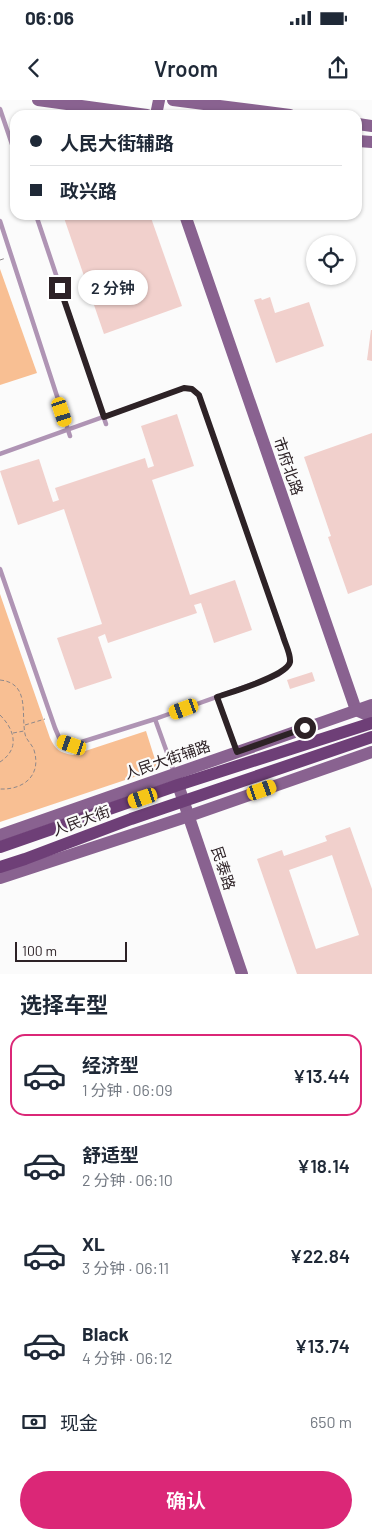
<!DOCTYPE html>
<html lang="zh">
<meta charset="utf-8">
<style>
body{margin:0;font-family:Barlow,"Noto Sans SC",sans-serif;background:#f2f2f3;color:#1f2937;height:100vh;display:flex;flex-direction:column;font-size:19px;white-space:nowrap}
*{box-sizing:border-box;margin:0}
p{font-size:16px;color:#747a83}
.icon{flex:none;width:28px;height:28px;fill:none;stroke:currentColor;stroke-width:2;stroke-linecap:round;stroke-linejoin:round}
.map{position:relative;height:874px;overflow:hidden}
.drawer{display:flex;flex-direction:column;background:#fff;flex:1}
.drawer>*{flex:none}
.guide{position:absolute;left:10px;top:10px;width:352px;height:110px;border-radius:15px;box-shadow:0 1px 4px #0004;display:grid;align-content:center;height:110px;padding:0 20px;background:#fff}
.buttons{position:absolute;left:306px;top:135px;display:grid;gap:10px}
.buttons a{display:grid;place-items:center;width:50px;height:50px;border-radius:50%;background:#fff;box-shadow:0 1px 4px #0004;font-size:25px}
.scale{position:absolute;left:15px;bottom:12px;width:112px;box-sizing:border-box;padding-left:5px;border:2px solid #2d2226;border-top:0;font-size:14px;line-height:18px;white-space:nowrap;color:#2d2226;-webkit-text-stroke:4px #fbfbfb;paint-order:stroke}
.end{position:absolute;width:22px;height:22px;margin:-11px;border:6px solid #2d2226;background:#fff;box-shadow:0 0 0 2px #fff}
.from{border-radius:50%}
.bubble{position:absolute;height:35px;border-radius:18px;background:#fff;box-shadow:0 1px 4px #0004;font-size:16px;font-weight:600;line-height:35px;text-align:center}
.car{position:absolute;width:15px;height:30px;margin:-15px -8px;border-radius:6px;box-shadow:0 0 4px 1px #0007;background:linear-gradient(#f5c518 24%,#345 0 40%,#f5c518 0 76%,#345 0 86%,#f5c518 0)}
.guide b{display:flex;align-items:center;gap:18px;height:48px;font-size:19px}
.guide b+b{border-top:1px solid #e0e1e3}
.guide i{width:12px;height:12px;background:#1f2937}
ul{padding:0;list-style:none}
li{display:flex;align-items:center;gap:15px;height:82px;margin:0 10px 8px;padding:0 10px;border:2px solid transparent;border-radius:15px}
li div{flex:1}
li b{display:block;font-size:19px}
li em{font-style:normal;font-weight:600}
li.on{border-color:#db2777}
li>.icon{width:45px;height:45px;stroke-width:1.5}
h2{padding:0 20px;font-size:22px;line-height:60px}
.pay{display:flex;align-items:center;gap:12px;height:55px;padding:0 20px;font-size:19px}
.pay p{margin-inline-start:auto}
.primary-button{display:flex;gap:10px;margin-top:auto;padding:10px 20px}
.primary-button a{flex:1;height:58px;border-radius:30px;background:#db2777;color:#fff;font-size:20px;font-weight:600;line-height:58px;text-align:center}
.status{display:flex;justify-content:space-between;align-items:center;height:35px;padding:0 25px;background:#fff;direction:ltr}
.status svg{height:14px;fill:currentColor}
header{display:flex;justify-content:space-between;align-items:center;height:65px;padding:0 20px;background:#fff;font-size:22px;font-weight:600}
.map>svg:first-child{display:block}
</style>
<div class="status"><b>06:06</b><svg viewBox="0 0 49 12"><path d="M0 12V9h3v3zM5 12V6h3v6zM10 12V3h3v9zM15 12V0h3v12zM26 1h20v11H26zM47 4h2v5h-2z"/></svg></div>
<header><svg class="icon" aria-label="back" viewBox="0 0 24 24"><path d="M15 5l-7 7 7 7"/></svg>Vroom<svg class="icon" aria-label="share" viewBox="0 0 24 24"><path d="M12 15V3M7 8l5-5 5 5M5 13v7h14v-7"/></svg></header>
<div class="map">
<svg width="372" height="874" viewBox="0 0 372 874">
<rect width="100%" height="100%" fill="#fbfbfb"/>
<g fill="#f8bf93">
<polygon points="0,169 37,273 0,285"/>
<path d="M0,494L50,638C55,649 60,653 73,655L146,631L158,669L0,722Z"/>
</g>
<g fill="#f1d0cc" fill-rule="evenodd">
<polygon points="63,115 150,115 182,206 104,234"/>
<polygon points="270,197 275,213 309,202 324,246 276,263 254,200 261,198 262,200"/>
<polygon points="371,230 372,230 372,261 367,260"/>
<polygon points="177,314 194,366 152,380 190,495 235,480 252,530 214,543 201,503 194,505 197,513 108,543 105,534 98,537 112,578 75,590 57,538 102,524 64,409 18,425 0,371 39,359 53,402 59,400 55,388 145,358 148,368 154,366 141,326"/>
<polygon points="372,333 372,485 348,494 328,437 331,436 304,357"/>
<polygon points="312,572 315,581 290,589 287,580"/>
<path d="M350,727L372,789V874H297L257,759L282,750L284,756L327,741L325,736ZM332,755L359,835L316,849L289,770Z"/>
</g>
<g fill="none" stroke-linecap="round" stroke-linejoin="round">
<g stroke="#8e888a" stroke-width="1" stroke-dasharray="4 2.5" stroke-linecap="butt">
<polyline points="0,160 6,158"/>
<path d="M0,580C30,583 21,613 25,634C26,640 32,644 34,650C42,676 23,690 0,689"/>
<path d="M0,615C15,630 20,649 0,662"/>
<polyline points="25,625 45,619"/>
<polyline points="13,633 24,631"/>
</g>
<g stroke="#af94b4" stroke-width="4.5">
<polyline points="0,9 15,53"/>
<polyline points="36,115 106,324"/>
<polyline points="0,121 70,336"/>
<path d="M0,354L184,288L192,289L199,295L289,553C291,566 288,567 278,575L155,619L72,645L61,642L55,628L0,469"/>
<polyline points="217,597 237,651"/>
<polyline points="155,619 174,672"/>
</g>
<g stroke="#896290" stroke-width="12">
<polyline points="38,0 147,15"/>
<polyline points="173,0 290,15"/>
<polyline points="156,15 159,0"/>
<polyline points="358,24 372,26"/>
<polyline points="358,41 372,42"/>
<polyline points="185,115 356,610 372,617"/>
<polyline points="175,676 242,874"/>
<polyline points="0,735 372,605"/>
<polyline points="0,778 189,716 372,652"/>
</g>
<g stroke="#6e3f77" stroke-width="12">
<polyline points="0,747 178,685 372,623"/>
<polyline points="0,767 25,759 131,719 372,637"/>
</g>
</g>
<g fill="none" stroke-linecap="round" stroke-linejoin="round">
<path stroke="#2d2226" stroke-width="6" d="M60,188L104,317L184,288L192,289L199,295L283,536C285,544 291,554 290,562C287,576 231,592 217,597L237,652L305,628"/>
</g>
<g text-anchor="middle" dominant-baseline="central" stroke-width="4.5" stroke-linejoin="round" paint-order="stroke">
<g font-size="15" fill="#2d2226" stroke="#fbfbfb">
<text transform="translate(289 366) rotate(71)">市府北路</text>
<text transform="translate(167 659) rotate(-19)">人民大街辅路</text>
<text transform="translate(81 720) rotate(-20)">人民大街</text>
<text transform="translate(224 768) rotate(72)">民泰路</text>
</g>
</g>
</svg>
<div class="buttons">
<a><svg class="icon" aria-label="locate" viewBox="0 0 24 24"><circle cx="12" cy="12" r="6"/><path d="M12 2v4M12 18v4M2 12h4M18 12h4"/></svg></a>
</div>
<div class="scale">100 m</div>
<i class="end from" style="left:305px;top:628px"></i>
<i class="end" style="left:60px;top:188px"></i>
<div class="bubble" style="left:78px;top:170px;width:70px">2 分钟</div>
<i class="car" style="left:62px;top:312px;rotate:162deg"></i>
<i class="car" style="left:184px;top:609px;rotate:250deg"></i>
<i class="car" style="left:72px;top:645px;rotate:289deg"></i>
<i class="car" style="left:262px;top:690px;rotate:71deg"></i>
<i class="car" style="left:143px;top:698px;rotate:251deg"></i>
<div class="guide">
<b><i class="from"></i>人民大街辅路</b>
<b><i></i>政兴路</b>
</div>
</div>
<section class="drawer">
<h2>选择车型</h2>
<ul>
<li class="on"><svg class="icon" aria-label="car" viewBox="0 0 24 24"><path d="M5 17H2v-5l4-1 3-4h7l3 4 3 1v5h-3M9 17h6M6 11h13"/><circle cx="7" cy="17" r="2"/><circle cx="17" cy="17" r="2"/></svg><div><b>经济型</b><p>1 分钟 · 06:09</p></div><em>¥13.44</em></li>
<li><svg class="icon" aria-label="car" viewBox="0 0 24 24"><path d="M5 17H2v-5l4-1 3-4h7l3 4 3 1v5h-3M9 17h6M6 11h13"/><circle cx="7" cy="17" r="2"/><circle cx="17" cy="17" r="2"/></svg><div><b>舒适型</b><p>2 分钟 · 06:10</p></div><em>¥18.14</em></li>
<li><svg class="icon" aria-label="car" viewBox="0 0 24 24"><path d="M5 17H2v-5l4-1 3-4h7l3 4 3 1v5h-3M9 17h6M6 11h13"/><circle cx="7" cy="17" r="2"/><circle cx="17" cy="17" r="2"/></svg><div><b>XL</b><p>3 分钟 · 06:11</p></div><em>¥22.84</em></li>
<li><svg class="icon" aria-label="car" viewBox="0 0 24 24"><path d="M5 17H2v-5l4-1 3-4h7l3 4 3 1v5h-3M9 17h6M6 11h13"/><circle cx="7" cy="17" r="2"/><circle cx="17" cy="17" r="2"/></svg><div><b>Black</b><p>4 分钟 · 06:12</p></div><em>¥13.74</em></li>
</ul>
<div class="pay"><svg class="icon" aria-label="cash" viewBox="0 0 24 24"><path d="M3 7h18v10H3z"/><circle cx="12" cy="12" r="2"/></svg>现金<p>650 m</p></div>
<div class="primary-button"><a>确认</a></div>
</section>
